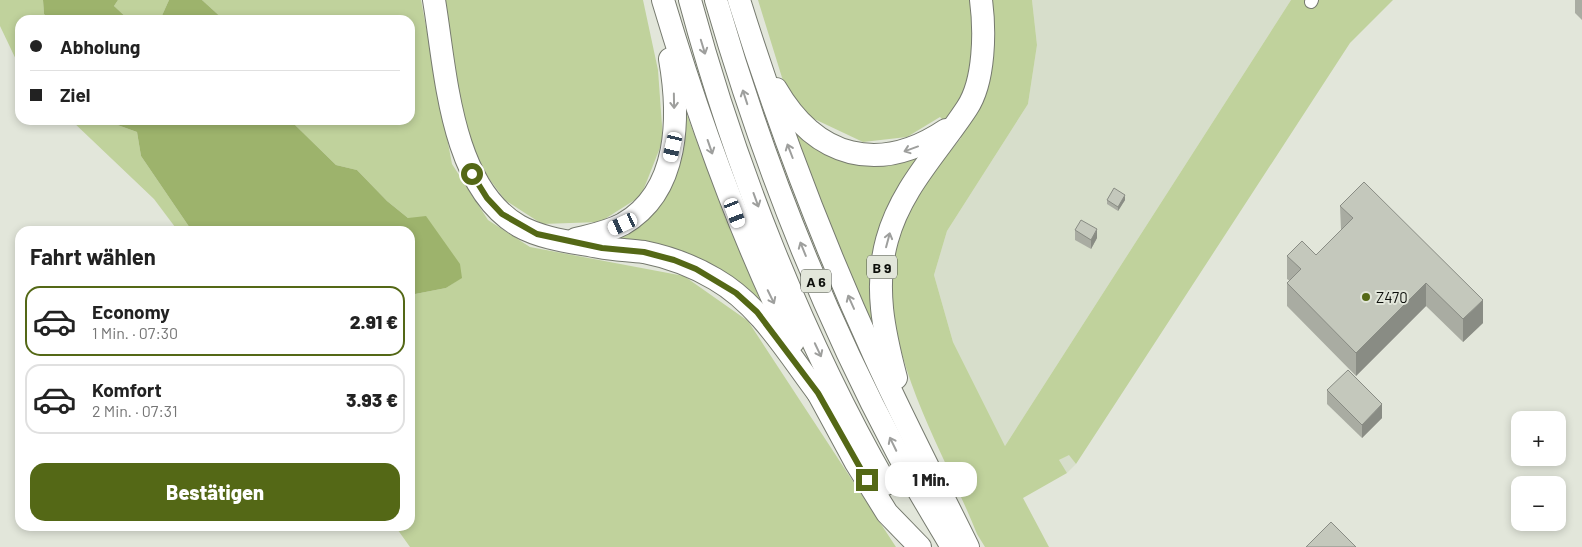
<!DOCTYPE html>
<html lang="de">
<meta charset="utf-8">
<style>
body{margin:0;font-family:Barlow,sans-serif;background:#f2f2f2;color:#222;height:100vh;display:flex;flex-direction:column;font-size:19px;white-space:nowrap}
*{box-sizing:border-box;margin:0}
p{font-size:16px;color:#767676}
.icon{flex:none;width:28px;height:28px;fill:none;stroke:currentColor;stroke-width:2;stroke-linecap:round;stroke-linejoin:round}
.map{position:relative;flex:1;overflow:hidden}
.side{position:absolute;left:15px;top:226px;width:400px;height:305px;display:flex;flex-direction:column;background:#fff;border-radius:15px;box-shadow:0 2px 8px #0003}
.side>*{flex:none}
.top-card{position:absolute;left:15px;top:15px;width:400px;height:110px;border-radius:15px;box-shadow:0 2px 8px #0003;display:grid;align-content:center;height:110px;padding:0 15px;background:#fff}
.controls{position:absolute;left:1511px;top:411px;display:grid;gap:10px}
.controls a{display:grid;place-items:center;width:55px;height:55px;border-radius:10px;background:#fff;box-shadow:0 2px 8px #0003;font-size:25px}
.end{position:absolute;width:22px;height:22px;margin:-11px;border:6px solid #546816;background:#fff;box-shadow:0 0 0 2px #fff}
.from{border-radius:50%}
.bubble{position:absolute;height:35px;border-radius:15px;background:#fff;box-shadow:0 2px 8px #0003;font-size:16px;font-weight:800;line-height:35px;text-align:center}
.car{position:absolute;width:15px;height:30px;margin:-15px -8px;border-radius:6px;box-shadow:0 0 4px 1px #0007;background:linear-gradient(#fff 24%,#345 0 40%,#fff 0 76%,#345 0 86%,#fff 0)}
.top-card b{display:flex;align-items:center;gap:18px;height:48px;font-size:19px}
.top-card b+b{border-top:1px solid #e0e0e0}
.top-card i{width:12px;height:12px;background:#222}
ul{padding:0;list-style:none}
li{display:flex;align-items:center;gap:15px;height:70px;margin:0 10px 8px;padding:0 5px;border:2px solid #e0e0e0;border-radius:15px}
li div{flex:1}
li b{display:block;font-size:19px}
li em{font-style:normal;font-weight:800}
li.current{border-color:#546816}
li>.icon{width:45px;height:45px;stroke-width:1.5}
h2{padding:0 15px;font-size:22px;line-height:60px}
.button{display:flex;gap:10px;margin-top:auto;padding:10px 15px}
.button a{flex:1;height:58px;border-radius:15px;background:#546816;color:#fff;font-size:20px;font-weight:800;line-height:58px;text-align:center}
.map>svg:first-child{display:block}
</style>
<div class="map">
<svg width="1582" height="547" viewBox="0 0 1582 547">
<rect width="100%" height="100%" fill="#e2e6da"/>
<g fill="#d7decb">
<polygon points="1032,0 1291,0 1005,446 953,342 934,275 947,231 1028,104 1037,45"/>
<polygon points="1069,454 1076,464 1067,473 1058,461"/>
</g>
<g fill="#c0d29c">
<polygon points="0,0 43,0 44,14 49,20 20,20 20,68 0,26"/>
<polygon points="118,0 169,0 160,20 129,20 114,6"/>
<polygon points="202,0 421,0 452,164 488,220 530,247 684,276 748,321 896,547 410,547 395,526 410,526 410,295 446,288 461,278 408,218 387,201 357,170 336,165 294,124 295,120 410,120 410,20 224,20"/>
<polygon points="445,0 643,0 658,70 663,140 641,196 600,222 542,224 505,200 479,165 463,117"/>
<path d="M758,0H1032L1037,45L1028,104L947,231L934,275L953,342L1005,446L1291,0H1393L1350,43L1076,464L1069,455L1059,460L1067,473L1023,498L1049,547H985L977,534C943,449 888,366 891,270C892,247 905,220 915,199C926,177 946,157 961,138L940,117L907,137L863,142L810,117L784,84Z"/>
<polygon points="684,114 687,115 726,219 763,307 609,238 628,227"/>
<polygon points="71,120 112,120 112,123 137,132 141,156 192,231 178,231 154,199"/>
<polygon points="798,133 917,154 921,158 902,189 877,323 872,325 835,242 796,135"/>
</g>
<g fill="#9db36c">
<polygon points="43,0 118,0 114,6 129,20 49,20 44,14"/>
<polygon points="169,0 202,0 224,20 160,20"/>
<polygon points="112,120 295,120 294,124 336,165 357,170 387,201 408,218 426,216 460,264 462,278 446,288 410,295 410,231 192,231 141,156 137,132 112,123"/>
</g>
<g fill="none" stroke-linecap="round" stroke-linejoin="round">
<defs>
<polyline id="street" points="1311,2 1312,0"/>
<g id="highway">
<path d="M434,0C446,71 450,186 519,226C542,239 573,242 599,247C614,250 629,250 644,252C669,257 693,266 715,279C760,305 787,352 818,393"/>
<path d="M663,0C698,117 739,232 793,342"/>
<path d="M690,0C734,164 802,337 886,484"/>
<path d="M716,0C761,156 821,309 897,452C914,484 933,515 952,547"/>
<path d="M739,0C777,122 822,241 875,357C904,421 937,484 968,547"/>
<path d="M776,89C816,158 879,175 946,130"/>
<path d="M576,239C592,235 608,232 623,224C680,191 680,116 670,59"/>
<path d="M896,378C884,332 874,287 887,240C901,188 939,151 967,108C985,81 985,30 981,0"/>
<polyline points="811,380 856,463 887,513 920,547"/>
</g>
</defs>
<use href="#street" stroke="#767a6f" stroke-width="14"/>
<use href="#highway" stroke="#767a6f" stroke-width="24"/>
<use href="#street" stroke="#fff" stroke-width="12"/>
<use href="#highway" stroke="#fff" stroke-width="22"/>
</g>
<g fill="#a9aca2">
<polygon points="1575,0 1582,0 1582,20 1575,13"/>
<polygon points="1107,200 1125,200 1118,211 1107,204"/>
<polygon points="1340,206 1483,323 1463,342 1426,306 1356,376 1287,306 1287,283 1290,281 1287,279 1287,256 1316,255 1341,230"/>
<polygon points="1075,230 1097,238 1091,249 1075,240"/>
<polygon points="1327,390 1382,418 1362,438 1327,404"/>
</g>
<g fill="#898c84">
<polygon points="1125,195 1125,200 1118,211 1118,207"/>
<polygon points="1097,229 1097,238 1091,249 1091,240"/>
<polygon points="1426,283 1426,306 1356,376 1356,353"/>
<polygon points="1483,300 1483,323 1463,342 1463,319"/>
<polygon points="1382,404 1382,418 1362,438 1362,425"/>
</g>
<g fill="#c4c8bc" stroke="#898c84">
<polygon points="1364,182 1483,300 1463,319 1426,283 1356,353 1287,283 1301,269 1287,256 1302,241 1316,255 1353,218 1340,206"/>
<polygon points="1114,188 1125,195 1118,207 1107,200"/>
<polygon points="1081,220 1097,229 1091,240 1075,230"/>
<polygon points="1348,370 1382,404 1362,425 1327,390"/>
<polygon points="1331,522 1356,547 1306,547"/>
</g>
<defs><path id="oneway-shaft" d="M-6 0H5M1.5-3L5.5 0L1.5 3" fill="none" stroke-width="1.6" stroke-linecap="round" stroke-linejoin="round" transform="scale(1.25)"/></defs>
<g stroke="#9e9f9d">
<use href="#oneway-shaft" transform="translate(703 47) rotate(73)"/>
<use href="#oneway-shaft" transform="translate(745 97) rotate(-108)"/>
<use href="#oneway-shaft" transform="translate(674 101) rotate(89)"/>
<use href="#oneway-shaft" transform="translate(710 147) rotate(71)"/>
<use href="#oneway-shaft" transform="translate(911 149) rotate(160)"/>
<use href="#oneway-shaft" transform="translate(790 151) rotate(-111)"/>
<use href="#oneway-shaft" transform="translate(756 200) rotate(70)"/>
<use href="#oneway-shaft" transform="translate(888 240) rotate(-75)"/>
<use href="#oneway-shaft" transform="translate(803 249) rotate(-112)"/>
<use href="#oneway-shaft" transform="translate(771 297) rotate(64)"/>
<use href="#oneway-shaft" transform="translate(851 302) rotate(-114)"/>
<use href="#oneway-shaft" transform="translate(818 350) rotate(65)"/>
<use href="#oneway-shaft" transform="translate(893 444) rotate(-116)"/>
</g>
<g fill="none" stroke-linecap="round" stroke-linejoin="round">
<polyline stroke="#546816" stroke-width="6" points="472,174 487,198 502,214 537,234 602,248 644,252 674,260 696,269 736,293 757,312 818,393 867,480"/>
</g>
<circle fill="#546816" stroke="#e2e6da" stroke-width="2" cx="1366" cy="297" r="5"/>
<g text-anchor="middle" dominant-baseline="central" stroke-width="4" stroke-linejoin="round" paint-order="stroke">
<g fill="#e2e6da" stroke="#4d5049" stroke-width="1">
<rect x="867" y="255.5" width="30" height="23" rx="4"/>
<rect x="801" y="269.5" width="30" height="23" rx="4"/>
</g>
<g font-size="14" font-weight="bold" fill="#0d0f0b">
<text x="882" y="267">B 9</text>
<text x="816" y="281">A 6</text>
</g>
<g font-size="15" fill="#0d0f0b" stroke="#e2e6da" text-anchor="start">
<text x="1376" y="297">Z470</text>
</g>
</g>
</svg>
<div class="controls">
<a>+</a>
<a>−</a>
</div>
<i class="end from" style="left:472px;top:174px"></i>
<i class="end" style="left:867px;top:480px"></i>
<div class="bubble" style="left:885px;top:462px;width:92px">1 Min.</div>
<i class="car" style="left:673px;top:147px;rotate:193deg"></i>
<i class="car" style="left:735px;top:213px;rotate:159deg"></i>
<i class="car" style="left:623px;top:224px;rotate:245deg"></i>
<div class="top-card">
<b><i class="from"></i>Abholung</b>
<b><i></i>Ziel</b>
</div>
<section class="side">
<h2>Fahrt wählen</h2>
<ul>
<li class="current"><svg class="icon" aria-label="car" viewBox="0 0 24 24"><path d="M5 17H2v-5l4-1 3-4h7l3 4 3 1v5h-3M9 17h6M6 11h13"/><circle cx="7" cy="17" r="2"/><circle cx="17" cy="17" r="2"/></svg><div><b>Economy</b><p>1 Min. · 07:30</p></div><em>2.91 €</em></li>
<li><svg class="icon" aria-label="car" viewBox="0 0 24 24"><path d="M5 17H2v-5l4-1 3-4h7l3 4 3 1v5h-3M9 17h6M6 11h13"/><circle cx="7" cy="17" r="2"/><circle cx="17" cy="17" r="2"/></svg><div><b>Komfort</b><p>2 Min. · 07:31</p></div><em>3.93 €</em></li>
</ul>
<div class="button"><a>Bestätigen</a></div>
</section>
</div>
